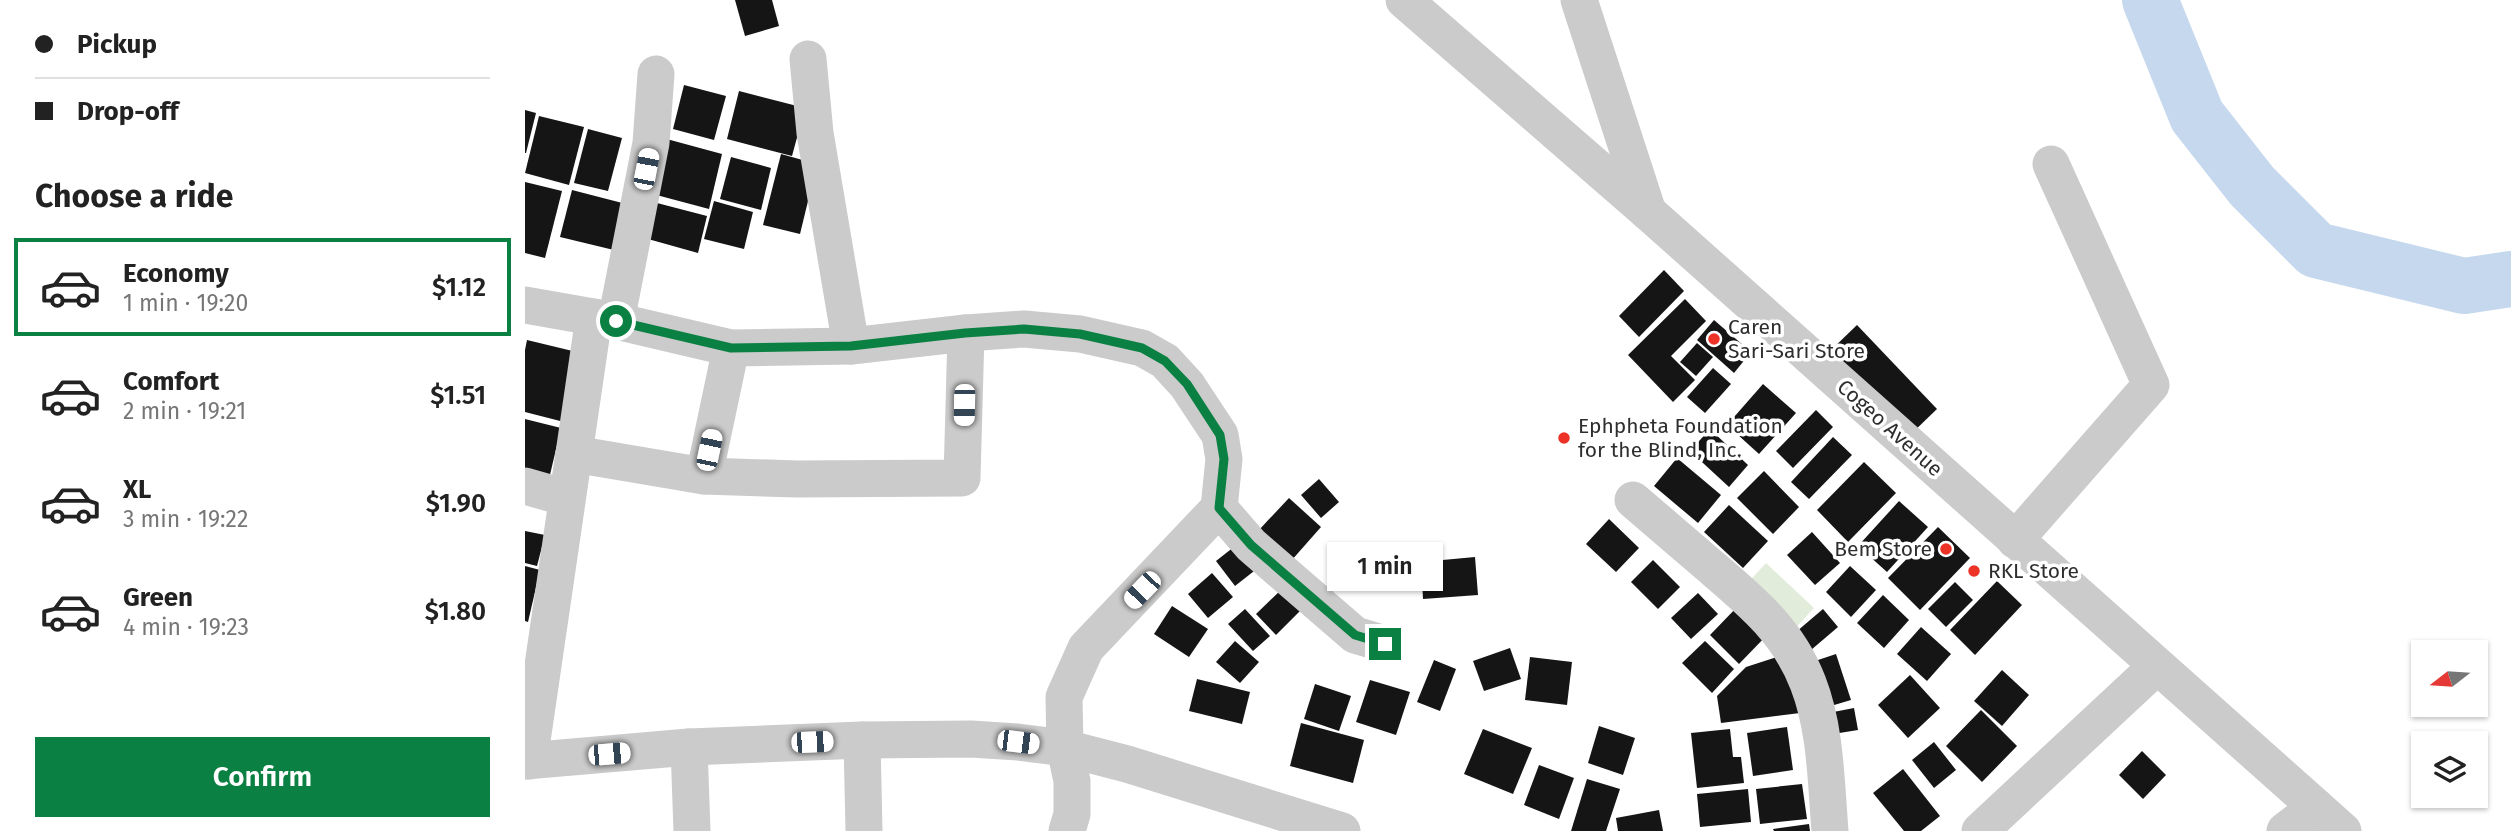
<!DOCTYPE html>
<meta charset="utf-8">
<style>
body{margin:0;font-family:"Fira Sans",sans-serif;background:#f6f6f6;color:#222;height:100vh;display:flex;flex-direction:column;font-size:26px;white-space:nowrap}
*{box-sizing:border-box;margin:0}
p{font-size:23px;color:#767676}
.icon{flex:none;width:38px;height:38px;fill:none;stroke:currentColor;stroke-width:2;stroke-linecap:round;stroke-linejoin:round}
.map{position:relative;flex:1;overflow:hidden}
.side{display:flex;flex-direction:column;background:#fff;width:525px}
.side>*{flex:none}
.hud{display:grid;align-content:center;height:154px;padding:0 35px;background:#fff}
.needle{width:46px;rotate:253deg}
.fabs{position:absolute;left:1886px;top:640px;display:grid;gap:14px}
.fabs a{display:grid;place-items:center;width:77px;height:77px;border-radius:0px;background:#fff;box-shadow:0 2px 5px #0004;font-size:35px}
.end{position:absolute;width:32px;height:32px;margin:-16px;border:9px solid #0b8043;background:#fff;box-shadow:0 0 0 4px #fff}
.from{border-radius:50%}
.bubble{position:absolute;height:49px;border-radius:0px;background:#fff;box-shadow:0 2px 5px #0004;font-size:23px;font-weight:600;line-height:49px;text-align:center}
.car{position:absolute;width:21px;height:42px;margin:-21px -10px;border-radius:9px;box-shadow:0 0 5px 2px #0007;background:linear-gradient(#fff 24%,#345 0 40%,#fff 0 76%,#345 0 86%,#fff 0)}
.hud b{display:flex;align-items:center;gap:24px;height:66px;font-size:26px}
.hud b+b{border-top:2px solid #e0e0e0}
.hud i{width:18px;height:18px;background:#222}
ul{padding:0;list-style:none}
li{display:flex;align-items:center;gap:21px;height:98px;margin:0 14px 10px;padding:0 21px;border:4px solid transparent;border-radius:0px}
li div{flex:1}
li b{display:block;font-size:26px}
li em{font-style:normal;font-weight:600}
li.current{border-color:#0b8043}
li>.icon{width:63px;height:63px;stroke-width:1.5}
h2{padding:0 35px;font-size:32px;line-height:84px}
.primary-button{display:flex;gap:14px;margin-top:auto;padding:14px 35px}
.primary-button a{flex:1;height:80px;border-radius:0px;background:#0b8043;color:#fff;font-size:28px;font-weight:600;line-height:80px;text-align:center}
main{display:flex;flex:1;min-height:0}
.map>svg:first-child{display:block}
</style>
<main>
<section class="side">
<div class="hud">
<b><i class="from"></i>Pickup</b>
<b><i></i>Drop-off</b>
</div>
<h2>Choose a ride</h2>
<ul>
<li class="current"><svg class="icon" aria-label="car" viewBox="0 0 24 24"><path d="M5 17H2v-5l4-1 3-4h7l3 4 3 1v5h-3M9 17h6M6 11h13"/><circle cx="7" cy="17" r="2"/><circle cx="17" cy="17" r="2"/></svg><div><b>Economy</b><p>1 min · 19:20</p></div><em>$1.12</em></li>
<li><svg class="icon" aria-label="car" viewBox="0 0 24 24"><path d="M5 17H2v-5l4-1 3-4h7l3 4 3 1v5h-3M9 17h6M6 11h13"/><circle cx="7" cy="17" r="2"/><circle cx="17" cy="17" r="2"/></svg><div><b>Comfort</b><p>2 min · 19:21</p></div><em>$1.51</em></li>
<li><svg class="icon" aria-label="car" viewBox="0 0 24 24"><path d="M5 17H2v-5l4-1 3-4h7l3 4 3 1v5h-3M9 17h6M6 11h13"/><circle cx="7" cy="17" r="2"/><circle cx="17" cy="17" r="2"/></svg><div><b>XL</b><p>3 min · 19:22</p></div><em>$1.90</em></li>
<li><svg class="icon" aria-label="car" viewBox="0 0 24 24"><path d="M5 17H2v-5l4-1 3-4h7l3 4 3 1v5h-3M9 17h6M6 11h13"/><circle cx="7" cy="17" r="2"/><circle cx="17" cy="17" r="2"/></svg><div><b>Green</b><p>4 min · 19:23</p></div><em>$1.80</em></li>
</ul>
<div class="primary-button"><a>Confirm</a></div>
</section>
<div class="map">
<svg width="1986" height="831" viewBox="0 0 1986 831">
<rect width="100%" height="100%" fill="#fff"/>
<polygon fill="#e1ecda" points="1241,563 1289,608 1265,634 1217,589"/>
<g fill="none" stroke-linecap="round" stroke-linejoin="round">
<polyline stroke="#c5d8ed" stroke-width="56" points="1625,0 1672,116 1727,186 1791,250 1939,286 1986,279"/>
</g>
<g fill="#151515">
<polygon points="210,0 247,0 254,26 220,36"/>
<polygon points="159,85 201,96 189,140 148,129"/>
<polygon points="214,91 280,108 267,156 202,139"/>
<polygon points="0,110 11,113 1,153 0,153"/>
<polygon points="14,116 59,127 44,185 0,173"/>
<polygon points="63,129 97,138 83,191 49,183"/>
<polygon points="138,138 197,154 184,209 124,193"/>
<polygon points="256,154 292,164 275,234 238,225"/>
<polygon points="206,157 246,168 236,210 195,199"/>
<polygon points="0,182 37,191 20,258 0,253"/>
<polygon points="47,190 105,205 93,251 35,237"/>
<polygon points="189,201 228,212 219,249 179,239"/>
<polygon points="132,203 182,216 173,253 123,239"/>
<polygon points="1139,270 1159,291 1114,337 1094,316"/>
<polygon points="1160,299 1181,321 1146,356 1170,380 1148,402 1103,355"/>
<polygon points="1189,320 1226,352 1209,373 1172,340"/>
<polygon points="1332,325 1412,409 1384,436 1304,352"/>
<polygon points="2,340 60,354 43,423 0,412 0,350"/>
<polygon points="1172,343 1188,357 1171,376 1155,362"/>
<polygon points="1188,368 1206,384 1180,413 1162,397"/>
<polygon points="1238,384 1271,413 1234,454 1202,425"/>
<polygon points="1291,410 1308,427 1268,468 1251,451"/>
<polygon points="0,419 36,428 24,479 0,473"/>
<polygon points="1185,429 1223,465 1204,487 1165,451"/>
<polygon points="1308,437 1327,455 1284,499 1266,482"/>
<polygon points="1152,458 1196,495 1173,523 1129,486"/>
<polygon points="1339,462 1371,493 1323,542 1292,510"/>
<polygon points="1239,471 1274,507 1248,534 1212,498"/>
<polygon points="794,479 814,502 796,518 776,495"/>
<polygon points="764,498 796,527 766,561 733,531"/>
<polygon points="1374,501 1403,527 1362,572 1333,546"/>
<polygon points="1204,505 1243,541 1218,568 1179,532"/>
<polygon points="1084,519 1114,548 1091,572 1061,544"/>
<polygon points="1413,527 1445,558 1395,610 1363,578"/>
<polygon points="0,531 20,535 12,566 0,563"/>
<polygon points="1287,532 1315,563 1290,585 1262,555"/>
<polygon points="719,539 738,564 710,586 691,561"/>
<polygon points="950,557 953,595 898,599 896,562"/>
<polygon points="1128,560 1155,587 1133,609 1106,582"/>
<polygon points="0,566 15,570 3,622 0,621"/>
<polygon points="1325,566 1351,590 1326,617 1301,592"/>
<polygon points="687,573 708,597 683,618 663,594"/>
<polygon points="1472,581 1497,605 1450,655 1425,630"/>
<polygon points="1430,582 1448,600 1421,627 1403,609"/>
<polygon points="758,588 778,608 751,635 731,614"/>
<polygon points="1173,593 1193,614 1166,639 1146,618"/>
<polygon points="1358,595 1384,620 1359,648 1332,623"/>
<polygon points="1214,605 1244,633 1214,664 1185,635"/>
<polygon points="647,606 683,629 664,657 629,634"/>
<polygon points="720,609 745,636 728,651 703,624"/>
<polygon points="1298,609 1313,627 1286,650 1271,632"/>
<polygon points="1396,627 1426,654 1402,681 1372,654"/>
<polygon points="710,641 734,662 715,683 691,662"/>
<polygon points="1180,641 1209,669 1187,693 1157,663"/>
<polygon points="985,648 996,679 959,691 948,661"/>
<polygon points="1264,653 1283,712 1196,723 1192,696 1221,667"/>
<polygon points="1311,654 1326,700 1299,708 1284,663"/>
<polygon points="1005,657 1047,662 1042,705 1000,700"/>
<polygon points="909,660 931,669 915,711 892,702"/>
<polygon points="1477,670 1504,695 1477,726 1449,701"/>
<polygon points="1385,675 1415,708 1383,738 1353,705"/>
<polygon points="672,679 725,692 717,724 664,711"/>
<polygon points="845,680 885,692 871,735 831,722"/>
<polygon points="790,684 826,696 814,731 779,719"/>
<polygon points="1329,708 1333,730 1302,735 1298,714"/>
<polygon points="1456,710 1492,746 1457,782 1421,746"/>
<polygon points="776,723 839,740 828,783 765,766"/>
<polygon points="1074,726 1110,738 1098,775 1063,763"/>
<polygon points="1262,727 1268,770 1228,776 1222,733"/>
<polygon points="958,729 1007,748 988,794 939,774"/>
<polygon points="1205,729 1208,757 1216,757 1219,783 1172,788 1166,733"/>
<polygon points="1409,742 1431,770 1409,788 1387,760"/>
<polygon points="1617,751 1641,775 1618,799 1594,775"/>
<polygon points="1014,765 1049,778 1034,819 999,805"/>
<polygon points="1378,769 1415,816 1396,831 1379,831 1348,793"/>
<polygon points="1062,779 1095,789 1081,831 1046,831"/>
<polygon points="1277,784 1282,819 1235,824 1231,789"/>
<polygon points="1223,789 1226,822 1175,827 1172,794"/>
<polygon points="1134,810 1138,831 1093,831 1091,818"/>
<polygon points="1284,824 1285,831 1249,831 1248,829"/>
</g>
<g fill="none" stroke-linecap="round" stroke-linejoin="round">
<g stroke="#cbcbcb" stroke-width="37">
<polyline points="879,0 1123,212 1818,831"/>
<polyline points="1054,0 1123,212"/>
<polyline points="283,59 290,133 326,346"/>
<polyline points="0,305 91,321 206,348 326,346 441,333 499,329 555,334 617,348 640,361 662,385 695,435 699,459 694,508 561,648 539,697 540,748 547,781 547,814 542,831"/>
<polyline points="91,321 126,143 131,74"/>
<polyline points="49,454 179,476 272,479 437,478 441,333"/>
<polyline points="179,476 206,348"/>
<polyline points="0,486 42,498"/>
<path d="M1108,500C1134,522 1159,544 1185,566C1226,601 1263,631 1283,683C1301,729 1301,783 1305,831"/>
<polyline points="694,508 726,545 830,635 860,644"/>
<polyline points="1490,540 1626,385 1526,164"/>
<polyline points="337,740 339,831"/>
<polyline points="164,747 167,831"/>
<polyline points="0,761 164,747 337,740 446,739 493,742 540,748 602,764 817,831"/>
<polyline points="4,761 69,317"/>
<polyline points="1455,831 1632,666"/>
<polyline points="1760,831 1791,807"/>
</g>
</g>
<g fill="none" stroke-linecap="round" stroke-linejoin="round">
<polyline stroke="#0b8043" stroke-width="9" points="91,321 206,348 326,346 440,333 499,329 555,334 617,348 640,361 662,384 695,435 699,459 694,508 726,545 830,635 860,644"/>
</g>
<g fill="#ed3327" stroke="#fff" stroke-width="2.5">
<circle cx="1189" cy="339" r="7"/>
<circle cx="1039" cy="438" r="7"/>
<circle cx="1421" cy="549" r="7"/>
<circle cx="1449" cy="571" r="7"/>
</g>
<g text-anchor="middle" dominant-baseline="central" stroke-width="7" stroke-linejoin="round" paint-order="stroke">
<g font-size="21" fill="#2e2e2e" stroke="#fff" text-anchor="start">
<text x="1203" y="327">Caren<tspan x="1203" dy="24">Sari-Sari Store</tspan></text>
<text x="1053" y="426">Ephpheta Foundation<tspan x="1053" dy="24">for the Blind, Inc.</tspan></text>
<text x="1407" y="549" text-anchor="end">Bem Store</text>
<text x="1463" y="571">RKL Store</text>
</g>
<g font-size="21" fill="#2e2e2e" stroke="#fff">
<text transform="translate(1365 428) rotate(42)">Cogeo Avenue</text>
</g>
</g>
</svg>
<div class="fabs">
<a><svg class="needle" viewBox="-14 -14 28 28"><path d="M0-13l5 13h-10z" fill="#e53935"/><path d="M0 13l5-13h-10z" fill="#767676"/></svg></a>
<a><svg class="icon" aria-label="layers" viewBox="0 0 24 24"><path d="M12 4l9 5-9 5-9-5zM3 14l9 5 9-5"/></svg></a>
</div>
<i class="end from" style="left:91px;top:321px"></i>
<i class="end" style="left:860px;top:644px"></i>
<div class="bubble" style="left:802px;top:542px;width:116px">1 min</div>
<i class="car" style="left:121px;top:169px;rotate:11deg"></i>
<i class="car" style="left:439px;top:405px;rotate:181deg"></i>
<i class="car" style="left:184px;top:450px;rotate:12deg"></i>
<i class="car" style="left:617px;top:590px;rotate:224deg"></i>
<i class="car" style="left:287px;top:742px;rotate:88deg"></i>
<i class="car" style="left:493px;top:742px;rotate:97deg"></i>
<i class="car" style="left:84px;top:754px;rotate:85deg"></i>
</div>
</main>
